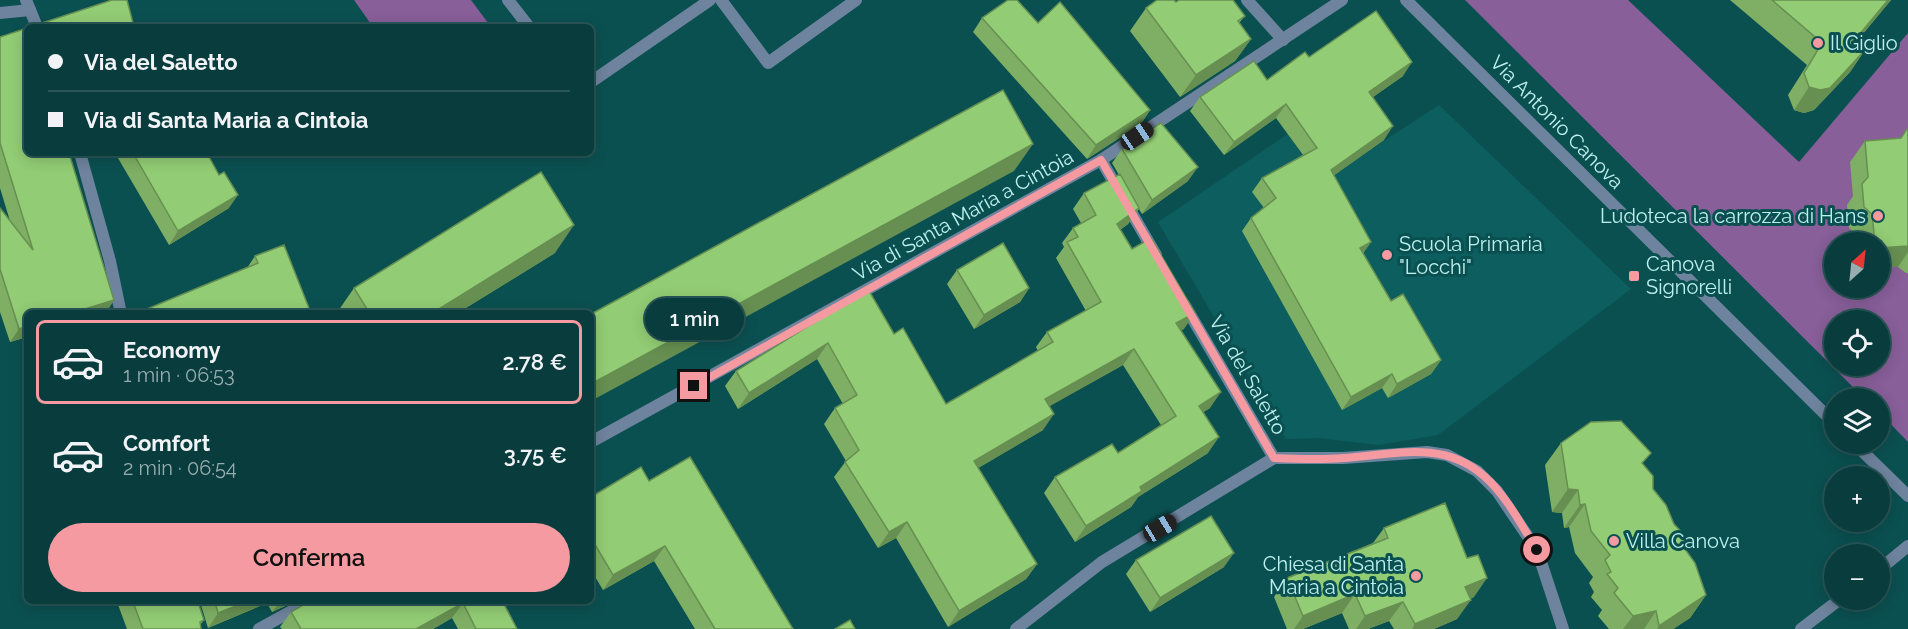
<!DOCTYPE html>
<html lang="it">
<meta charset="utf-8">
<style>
body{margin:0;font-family:Raleway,sans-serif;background:#164748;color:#f1f3f6;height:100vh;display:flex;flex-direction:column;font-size:22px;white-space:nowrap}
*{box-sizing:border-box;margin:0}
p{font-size:20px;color:#98adb0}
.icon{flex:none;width:33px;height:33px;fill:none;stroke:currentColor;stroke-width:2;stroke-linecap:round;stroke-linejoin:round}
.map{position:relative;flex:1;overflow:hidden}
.drawer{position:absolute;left:24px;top:310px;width:570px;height:294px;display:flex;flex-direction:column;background:#083c3d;border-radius:9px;box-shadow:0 3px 15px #0003,0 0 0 2px #295657}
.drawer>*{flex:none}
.guide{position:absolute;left:24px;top:24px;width:570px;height:132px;border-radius:9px;box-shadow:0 3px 15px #0003,0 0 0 2px #295657;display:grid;align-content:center;height:132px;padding:0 24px;background:#083c3d}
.needle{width:39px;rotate:27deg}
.tools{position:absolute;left:1824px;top:232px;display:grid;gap:12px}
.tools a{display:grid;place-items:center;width:66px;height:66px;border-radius:50%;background:#083c3d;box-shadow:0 3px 15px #0003,0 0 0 2px #295657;font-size:30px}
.end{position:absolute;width:27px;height:27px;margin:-14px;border:8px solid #f49aa0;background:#111;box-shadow:0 0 0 3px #111}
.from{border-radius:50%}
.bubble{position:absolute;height:42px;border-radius:21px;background:#083c3d;box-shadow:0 3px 15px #0003,0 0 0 2px #295657;font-size:20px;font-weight:600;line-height:42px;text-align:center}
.car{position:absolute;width:18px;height:36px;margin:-18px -9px;border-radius:8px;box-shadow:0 0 4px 2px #0007;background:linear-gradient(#222 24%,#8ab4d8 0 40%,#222 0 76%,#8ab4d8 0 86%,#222 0)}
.guide b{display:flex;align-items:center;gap:21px;height:57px;font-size:22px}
.guide b+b{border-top:2px solid #295657}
.guide i{width:15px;height:15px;background:#f1f3f6}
ul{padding:10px 0 0;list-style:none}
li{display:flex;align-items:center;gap:18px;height:84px;margin:0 12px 9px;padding:0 12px;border:3px solid transparent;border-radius:9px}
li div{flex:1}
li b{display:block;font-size:22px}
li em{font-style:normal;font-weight:600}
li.selected{border-color:#f49aa0}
li>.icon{width:54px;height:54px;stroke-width:1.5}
.primary-button{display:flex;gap:12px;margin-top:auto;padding:12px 24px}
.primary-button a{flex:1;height:69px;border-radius:36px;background:#f49aa0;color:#111;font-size:24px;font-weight:600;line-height:69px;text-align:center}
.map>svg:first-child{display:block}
</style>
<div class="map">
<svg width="1908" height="629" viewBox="0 0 1908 629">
<rect width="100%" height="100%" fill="#0b5051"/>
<polygon fill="#0d5e5f" points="1439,105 1631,289 1438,435 1379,445 1318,438 1286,439 1158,222 1288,134 1320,183"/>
<g fill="#885f99" fill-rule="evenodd">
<polygon points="354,0 471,0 491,27 373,27"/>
<path d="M1465,0H1628L1799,162L1908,33V442L1880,413V399H1865ZM1834,243H1880V288H1834ZM1834,321H1880V366H1834Z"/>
</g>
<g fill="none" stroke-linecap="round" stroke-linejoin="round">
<g stroke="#6e839d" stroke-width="12">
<polyline points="26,0 37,27"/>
<polyline points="508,0 529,27"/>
<polyline points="721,0 768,63 856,0"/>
<polyline points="1247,0 1283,40"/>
<polyline points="0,13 30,10"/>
<polyline points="591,82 710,0"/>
<polyline points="80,153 110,261 121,314"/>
<polyline points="1101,160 1156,255"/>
<polyline points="1184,304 1274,458"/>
<polyline points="591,442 1101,160 1342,0"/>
<polyline points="1274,458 1343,458 1427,452 1447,455 1477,471 1497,491 1537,550 1563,629"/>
<polyline points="1880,569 1908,546"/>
<polyline points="259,629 308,602"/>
<polyline points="1016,629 1102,562 1274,458"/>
<polyline points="1801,629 1839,600"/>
</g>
<g stroke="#6e839d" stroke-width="12">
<polyline points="1406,0 1834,423"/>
<polyline points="1855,444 1908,496"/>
</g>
</g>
<g fill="#7eaf64">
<polygon points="1730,0 1891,0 1856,42 1865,50 1850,72 1814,110 1804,113 1794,110 1788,95 1807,65"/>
<polygon points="1176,2 1245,16 1239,23 1251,39 1235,61 1180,97 1130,31 1146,8"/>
<polygon points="982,18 1038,23 1150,110 1141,124 1087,159 973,32"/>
<polygon points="0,37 114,300 105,314 27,314 27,337 10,342 0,312 0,208 10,221 0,188"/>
<polygon points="1309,57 1403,76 1373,97 1384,140 1334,175 1371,242 1363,253 1391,301 1441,360 1431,374 1388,398 1382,388 1342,410 1242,231 1251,218 1264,208 1252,192 1262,178 1303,155 1276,118 1224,155 1190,111 1200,97 1267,80"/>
<polygon points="1908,129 1908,273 1906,273 1898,267 1880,243 1858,243 1857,235 1849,228 1847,205 1853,196 1850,162 1865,141 1901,138"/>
<polygon points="1122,149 1188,181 1142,214 1139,209 1128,224 1120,230 1184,329 1181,330 1210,408 1203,412 1208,453 1138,497 1131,507 1075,542 1044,493 1055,477 1118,453 1161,425 1123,365 1049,406 1043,430 978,468 1037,564 1026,579 948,627 896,538 878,548 834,477 846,461 824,424 835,408 843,404 817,359 738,409 725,386 736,371 868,289 894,334 946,404 1038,351 1036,347 1047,332 1086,311 1056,258 1064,247 1062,243 1073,228 1081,223 1073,209 1084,193 1119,175 1112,163"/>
<polygon points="115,153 207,153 229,208 169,245"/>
<polygon points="555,253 456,314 336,314 354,288"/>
<polygon points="255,256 305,314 140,314 142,311 247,268"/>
<polygon points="957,270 1029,288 1020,302 974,329 947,284"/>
<polygon points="1561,443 1643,464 1653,489 1685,549 1706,595 1690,618 1673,629 1609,629 1598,616 1602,610 1591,597 1594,592 1589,583 1593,577 1575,553 1569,527 1564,528 1562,513 1552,512 1545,465"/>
<polygon points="649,481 793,629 695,629 654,561 603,590 591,570 591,497"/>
<polygon points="1384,528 1474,597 1470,599 1457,619 1434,629 1394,629 1389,621 1368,629 1349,629 1342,613 1303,629 1287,629 1274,597 1287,578 1373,543"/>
<polygon points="1136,560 1224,567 1150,612 1126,574"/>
<polygon points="117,602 198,602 204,620 200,625 201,629 127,629"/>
<polygon points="200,602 294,602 272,612 267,603 208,628"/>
<polygon points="503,602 517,629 458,629 452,618 433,629 282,629 280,627 291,612"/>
</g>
<g fill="#668f51">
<polygon points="1888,0 1891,0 1838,64 1854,41"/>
<polygon points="1251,39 1235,61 1180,97 1196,75"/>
<polygon points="1865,50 1850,72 1814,110 1804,113 1794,110 1809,87"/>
<polygon points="1412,62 1403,76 1360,106 1369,92"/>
<polygon points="1286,104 1276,118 1224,155 1234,142"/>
<polygon points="1150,110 1141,124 1087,159 1096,145"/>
<polygon points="1393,126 1384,140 1322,184 1331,170"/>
<polygon points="1033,144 1014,171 591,401 591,384"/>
<polygon points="1198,167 1188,181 1142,214 1152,200"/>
<polygon points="238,195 229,208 169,245 178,231"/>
<polygon points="1139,208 1128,224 1106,240 1117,224"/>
<polygon points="574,225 555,253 456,314 431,314"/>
<polygon points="1371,242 1362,255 1360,248"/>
<polygon points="1908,246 1908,252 1898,267 1880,268 1880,248"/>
<polygon points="1029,288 1020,302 974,329 984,315"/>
<polygon points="114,300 105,314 69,314"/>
<polygon points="309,308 305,314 295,314"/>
<polygon points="1195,313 1184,329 1165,339 1176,323"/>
<polygon points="27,326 27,337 10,342 19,329"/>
<polygon points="828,343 817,359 738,409 749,393"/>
<polygon points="1134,349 1123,365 1034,415 1045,399"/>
<polygon points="1441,360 1431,374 1388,398 1397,384"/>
<polygon points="1392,374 1382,388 1342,410 1351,397"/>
<polygon points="1221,392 1210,408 1188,422 1199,406"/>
<polygon points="1054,414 1043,430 963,477 974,461"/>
<polygon points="1219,437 1208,453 1138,497 1131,507 1075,542 1086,526 1140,487"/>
<polygon points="1568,489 1578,490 1562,513 1552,512"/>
<polygon points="1585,504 1569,527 1564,528 1580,505"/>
<polygon points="907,522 896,538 878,548 889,532"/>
<polygon points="665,546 654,561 603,590 613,575"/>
<polygon points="1234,553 1224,567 1150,612 1160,598"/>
<polygon points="1037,564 1026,579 948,627 959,611"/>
<polygon points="1487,578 1474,597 1452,606 1465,587"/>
<polygon points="1355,594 1342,613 1303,629 1294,629 1303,616"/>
<polygon points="1706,595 1690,618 1673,629 1657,629 1659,626"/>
<polygon points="1471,600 1457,619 1434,629 1412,629 1415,624"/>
<polygon points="246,602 268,602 267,603 208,628 218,613"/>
<polygon points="280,602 294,602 272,612"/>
<polygon points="1403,602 1389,621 1368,629 1356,629 1365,616"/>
<polygon points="463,603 452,618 433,629 416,629"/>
<polygon points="1656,611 1644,629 1623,629 1633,616"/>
</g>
<g fill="#92cc74" stroke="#668f51" stroke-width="1.5">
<polygon points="112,0 127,0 134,27 30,27"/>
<polygon points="1008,0 1017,0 1038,23 1060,2 1150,110 1096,145 982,18"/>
<polygon points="1157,0 1174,0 1176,2 1179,0 1233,0 1245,16 1238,21 1251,39 1196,75 1146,8"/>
<polygon points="1772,0 1888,0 1854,41 1865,50 1830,88 1820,90 1809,87 1804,73 1822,43"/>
<polygon points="1376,11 1412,62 1369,92 1393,126 1331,170 1371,242 1360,248 1391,301 1403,294 1441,360 1397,384 1392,374 1351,397 1251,218 1276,198 1262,178 1317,148 1286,104 1234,142 1200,97 1254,61 1267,80 1305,52 1309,57"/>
<polygon points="27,28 27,153 69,153 114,300 69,314 27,314 27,326 19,329 0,269 0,208 33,250 0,143 0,37"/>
<polygon points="1003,90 1033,144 591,384 591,314"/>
<polygon points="1161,123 1198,167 1152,200 1122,149"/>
<polygon points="1907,129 1908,129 1908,246 1880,248 1880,243 1875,243 1872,214 1864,207 1862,184 1868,177 1865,141 1901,138"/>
<polygon points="133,153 207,153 219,175 224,172 238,195 178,231"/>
<polygon points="541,172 574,225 431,314 370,314 354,288"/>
<polygon points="1120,174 1139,208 1117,224 1132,249 1151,238 1195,313 1176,323 1221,392 1199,406 1219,437 1140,487 1142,491 1086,526 1055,477 1112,444 1118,453 1176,416 1134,349 1045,399 1054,414 974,461 1037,564 959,611 907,522 889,532 845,462 859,450 835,408 857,395 828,343 749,393 736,371 868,289 894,334 903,328 946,404 1053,342 1047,332 1101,302 1067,242 1078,237 1073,228 1096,215 1084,193"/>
<polygon points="1003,243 1029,288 984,315 957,270"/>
<polygon points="284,245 309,308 295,314 142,314 142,311 258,263 255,256"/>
<polygon points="1621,421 1651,453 1642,463 1653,476 1653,489 1666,505 1674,524 1687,538 1685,549 1695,563 1706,595 1659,626 1656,611 1633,616 1614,593 1618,588 1607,574 1611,572 1605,560 1610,555 1591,531 1585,504 1580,505 1578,490 1568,489 1561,443 1591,422"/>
<polygon points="690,457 793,629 715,629 665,546 613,575 594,543 591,544 591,497 641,467 649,481"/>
<polygon points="1445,503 1467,558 1478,555 1487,578 1465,587 1471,600 1415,624 1403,602 1365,616 1355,594 1303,616 1287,578 1388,538 1384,528"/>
<polygon points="1211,516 1234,553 1160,598 1136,560"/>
<polygon points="133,602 198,602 204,620 200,622 201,629 143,629"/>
<polygon points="215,602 246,602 218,613"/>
<polygon points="308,602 503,602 517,629 476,629 463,603 416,629 301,629 291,612"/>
<polygon points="850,620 855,629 835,629"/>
</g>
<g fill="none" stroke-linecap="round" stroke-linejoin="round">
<path stroke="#f49aa0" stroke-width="8" d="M694,386L1101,160L1274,458C1296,459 1320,460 1343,458C1392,455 1442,439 1484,476C1506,495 1522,526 1537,550"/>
</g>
<g fill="#f49aa0" stroke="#0b5051" stroke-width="2">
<circle cx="1818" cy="43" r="6"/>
<circle cx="1878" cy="216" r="6"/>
<circle cx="1387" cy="255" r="6"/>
<rect x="1628" y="270" width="12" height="12" rx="3"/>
<circle cx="1614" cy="541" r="6"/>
<circle cx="1416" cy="576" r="6"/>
</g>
<g text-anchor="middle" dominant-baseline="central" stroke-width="6" stroke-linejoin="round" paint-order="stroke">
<g font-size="20" fill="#bcf0ef" stroke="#0b5051" text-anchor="start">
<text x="1830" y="43">Il Giglio</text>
<text x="1866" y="216" text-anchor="end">Ludoteca la carrozza di Hans</text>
<text x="1399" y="244">Scuola Primaria<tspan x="1399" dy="23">"Locchi"</tspan></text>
<text x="1646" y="264">Canova<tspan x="1646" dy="23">Signorelli</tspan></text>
<text x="1626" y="541">Villa Canova</text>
<text x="1404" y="564" text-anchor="end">Chiesa di Santa<tspan x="1404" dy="23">Maria a Cintoia</tspan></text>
</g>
<g font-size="20" fill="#bcf0ef" stroke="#0b5051">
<text transform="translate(1557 122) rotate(45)">Via Antonio Canova</text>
<text transform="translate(963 215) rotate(-29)">Via di Santa Maria a Cintoia</text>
<text transform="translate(1248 375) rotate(60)">Via del Saletto</text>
</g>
</g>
</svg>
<div class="tools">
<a><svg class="needle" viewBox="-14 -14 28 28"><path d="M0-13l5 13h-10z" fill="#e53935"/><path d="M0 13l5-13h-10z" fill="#98adb0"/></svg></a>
<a><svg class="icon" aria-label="locate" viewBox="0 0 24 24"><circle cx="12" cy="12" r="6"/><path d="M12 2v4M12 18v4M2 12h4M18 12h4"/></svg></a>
<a><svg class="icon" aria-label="layers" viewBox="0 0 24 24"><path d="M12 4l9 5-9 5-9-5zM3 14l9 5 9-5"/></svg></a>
<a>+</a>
<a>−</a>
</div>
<i class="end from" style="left:1537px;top:550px"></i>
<i class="end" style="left:694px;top:386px"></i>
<div class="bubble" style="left:645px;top:298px;width:99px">1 min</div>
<i class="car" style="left:1137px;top:136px;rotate:56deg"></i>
<i class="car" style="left:1160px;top:528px;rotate:59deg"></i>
<div class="guide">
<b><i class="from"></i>Via del Saletto</b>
<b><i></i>Via di Santa Maria a Cintoia</b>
</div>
<section class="drawer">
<ul>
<li class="selected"><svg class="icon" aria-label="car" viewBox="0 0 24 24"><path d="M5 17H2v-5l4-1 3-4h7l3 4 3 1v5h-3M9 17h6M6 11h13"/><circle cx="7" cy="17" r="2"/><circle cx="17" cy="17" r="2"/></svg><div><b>Economy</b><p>1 min · 06:53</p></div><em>2.78 €</em></li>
<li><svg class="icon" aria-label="car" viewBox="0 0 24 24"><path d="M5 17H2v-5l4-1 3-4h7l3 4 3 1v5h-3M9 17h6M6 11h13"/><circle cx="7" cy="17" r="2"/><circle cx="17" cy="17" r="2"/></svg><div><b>Comfort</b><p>2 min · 06:54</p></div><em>3.75 €</em></li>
</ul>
<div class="primary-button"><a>Conferma</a></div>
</section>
</div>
